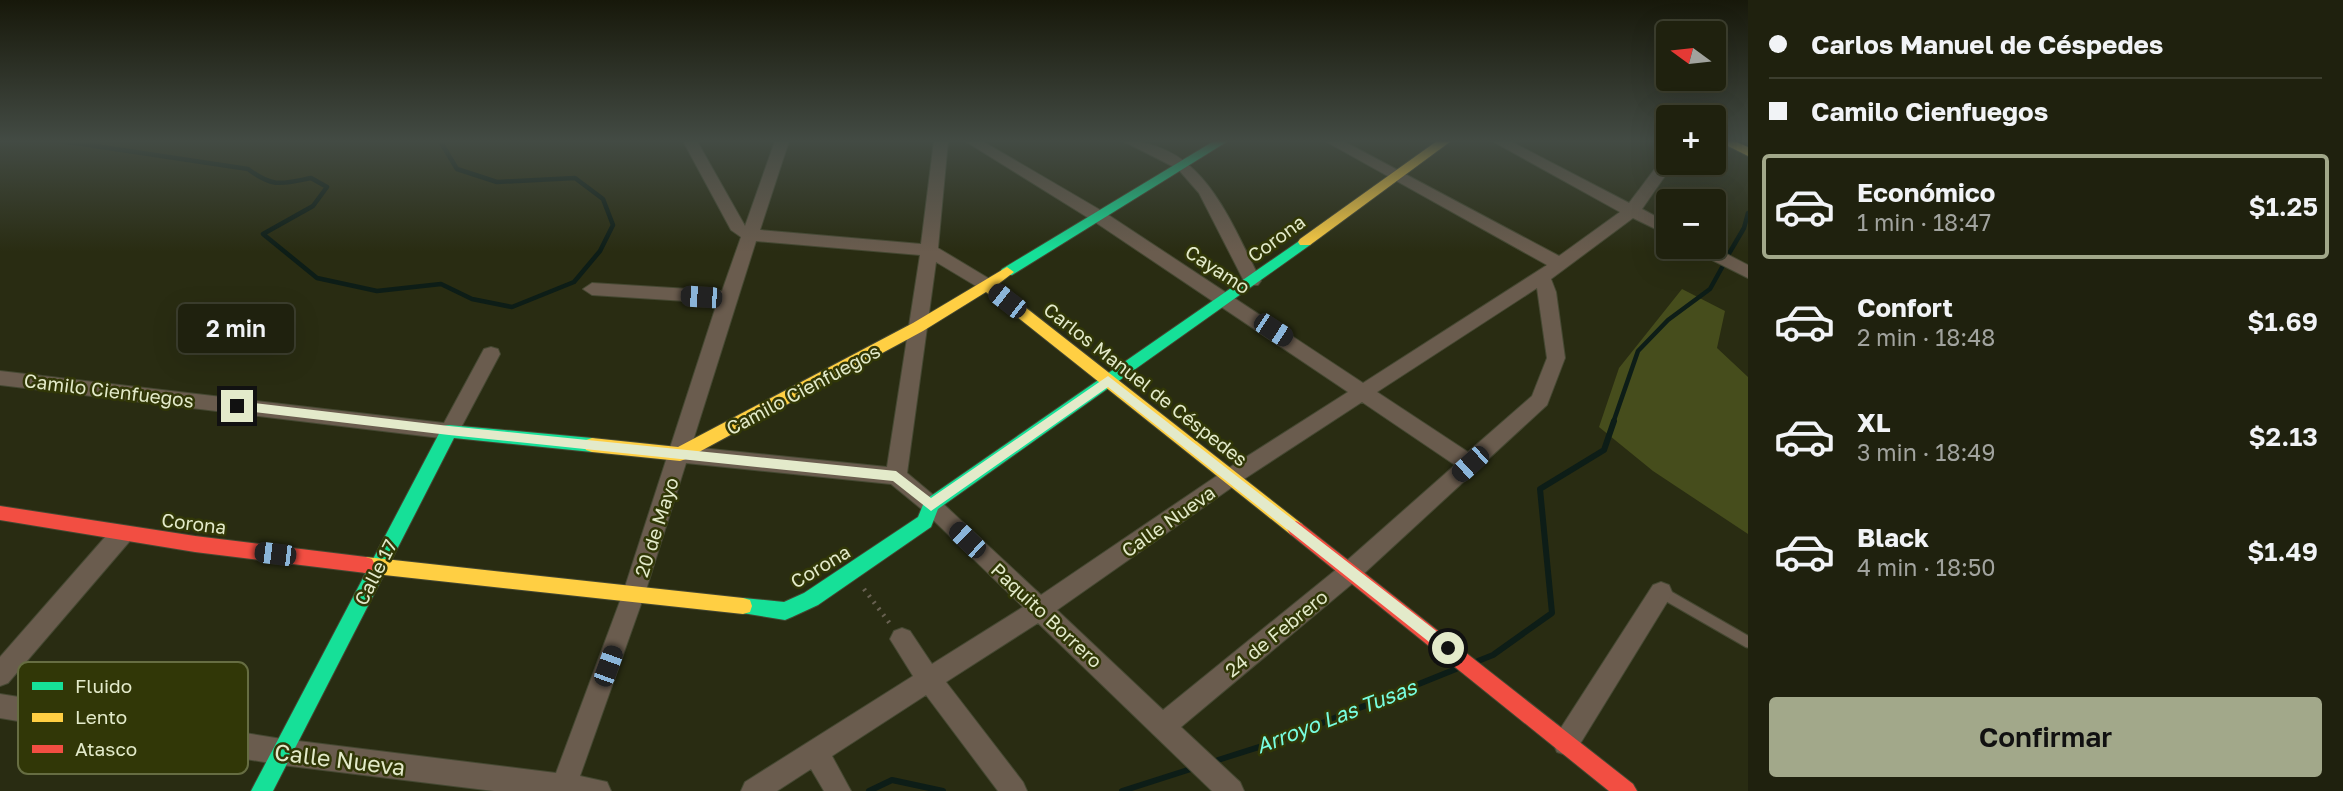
<!DOCTYPE html>
<html lang="es">
<meta charset="utf-8">
<style>
body{margin:0;font-family:"Golos Text",sans-serif;background:#272917;color:#f1f3f6;height:100vh;display:flex;flex-direction:column;font-size:26px;white-space:nowrap}
*{box-sizing:border-box;margin:0}
p{font-size:23px;color:#a1a39e}
.icon{flex:none;width:38px;height:38px;fill:none;stroke:currentColor;stroke-width:2;stroke-linecap:round;stroke-linejoin:round}
.map{position:relative;flex:1;overflow:hidden}
.side{display:flex;flex-direction:column;background:#1f210e;width:595px}
.side>*{flex:none}
.hud{display:grid;align-content:center;height:154px;padding:0 21px;background:#1f210e}
.needle{width:46px;rotate:285deg}
.controls{position:absolute;left:1656px;top:21px;display:grid;gap:14px}
.controls a{display:grid;place-items:center;width:70px;height:70px;border-radius:7px;background:#1f210e;box-shadow:0 7px 28px #0002,0 0 0 2px #3c3e2e;font-size:35px}
.end{position:absolute;width:32px;height:32px;margin:-16px;border:9px solid #e3eaca;background:#111;box-shadow:0 0 0 4px #111}
.from{border-radius:50%}
.bubble{position:absolute;height:49px;border-radius:7px;background:#1f210e;box-shadow:0 7px 28px #0002,0 0 0 2px #3c3e2e;font-size:23px;font-weight:600;line-height:49px;text-align:center}
.car{position:absolute;width:21px;height:42px;margin:-21px -10px;border-radius:9px;box-shadow:0 0 5px 2px #0007;background:linear-gradient(#222 24%,#8ab4d8 0 40%,#222 0 76%,#8ab4d8 0 86%,#222 0)}
.hud b{display:flex;align-items:center;gap:24px;height:66px;font-size:26px}
.hud b+b{border-top:2px solid #3c3e2e}
.hud i{width:18px;height:18px;background:#f1f3f6}
ul{padding:0;list-style:none}
li{display:flex;align-items:center;gap:21px;height:105px;margin:0 14px 10px;padding:0 7px;border:4px solid transparent;border-radius:7px}
li div{flex:1}
li b{display:block;font-size:26px}
li em{font-style:normal;font-weight:600}
li.current{border-color:#a2a88a}
li>.icon{width:63px;height:63px;stroke-width:1.5}
.primary-button{display:flex;gap:14px;margin-top:auto;padding:14px 21px}
.primary-button a{flex:1;height:80px;border-radius:7px;background:#a2a88a;color:#111;font-size:28px;font-weight:600;line-height:80px;text-align:center}
main{display:flex;flex:1;min-height:0}
.map>svg:first-child{display:block}
</style>
<main>
<div class="map">
<svg width="1748" height="791" viewBox="0 0 1748 791">
<rect width="100%" height="100%" fill="#292c12"/>
<polygon fill="#464d1c" points="1682,289 1725,311 1717,348 1748,377 1748,534 1653,471 1599,427 1619,368"/>
<g fill="none" stroke-linecap="round" stroke-linejoin="round">
<g stroke="#0d1d17" stroke-width="4.5">
<path d="M62,141L248,169C273,188 282,184 311,178L327,187L313,206L263,234L317,278L377,291L441,284L472,299L512,307L574,282L600,251L613,225L603,199L575,178L497,182L457,169L440,141"/>
<polyline points="1727,257 1744,228 1748,213"/>
<polyline points="1613,423 1638,351 1668,320 1710,289 1725,262"/>
</g>
<g stroke="#0d1d17" stroke-width="6">
<polyline points="1478,661 1493,655 1552,613 1540,489 1604,450 1614,421"/>
<polyline points="1218,760 1275,742 1456,669"/>
<polyline points="869,791 892,780 943,791"/>
<polyline points="1122,791 1194,768"/>
</g>
<defs>
<polyline id="lane" points="1661,592 1748,642"/>
<g id="street">
<path d="M683,141H697L745,226L775,141H789L760,230L921,244L934,141H948L938,248L993,281L996,285L987,291L981,289L936,262L907,473L938,499L1041,595L1224,471L1348,392L1095,222L965,141H982L1107,214L1363,383L1547,265L1325,141H1343L1559,256L1620,212L1492,141H1510L1629,203L1663,158L1668,156V163H1674L1642,209L1668,223V235L1633,218L1551,279L1556,292L1565,358L1547,405L1359,578L1181,727L1240,782L1244,791H1212L1038,623L946,682L1023,782L1027,791H998L926,695L832,756L851,791H824L811,769L777,791H741L745,782L913,676L890,639L894,631L902,628L910,631L932,664L1023,607L924,511L891,484L686,463L645,593L580,776L607,782L611,791H494L282,765L0,718V694L282,739L556,773L623,593L717,303L592,295L583,289L592,283L722,291L741,237L731,230ZM756,241L920,255L887,467L691,447ZM1537,288L1547,358L1532,396L1468,452L1377,392ZM1362,402L1455,465L1343,564L1163,710L1057,610L1238,483Z"/>
<path d="M1123,141C1203,141 1230,221 1261,281L1258,285H1246L1199,193L1178,169Z"/>
<polygon points="1692,247 1713,247 1748,265 1748,278 1694,251"/>
<polygon points="491,347 498,349 500,354 456,437 449,439 0,385 0,371 444,423 484,349"/>
<polygon points="121,526 129,528 132,535 129,542 8,683 0,686 0,657 113,528"/>
<polygon points="1661,582 1669,585 1672,592 1669,599 1575,752 1566,755 1557,752 1553,743 1557,734 1653,585"/>
</g>
<g id="fast">
<polygon points="1214,141 1228,141 1012,275 1002,275 1000,272 1002,269"/>
<polygon points="1305,237 1310,239 1312,242 1310,245 938,509 931,527 818,605 792,617 785,620 736,612 734,606 736,600 743,598 784,602 804,593 918,517 925,500"/>
<polygon points="449,425 592,438 598,440 600,445 598,450 592,452 454,438 273,791 251,791 443,426"/>
</g>
<g id="slow">
<polygon points="1437,141 1451,141 1310,245 1300,245 1298,242 1300,239"/>
<polygon points="1718,141 1734,141 1748,147 1748,156"/>
<polygon points="1007,267 1014,272 997,285 1302,524 1305,529 1302,534 1296,537 1290,534 986,292 923,331 686,459 680,461 592,452 586,450 584,445 586,440 592,438 678,447 913,323"/>
<polygon points="366,557 743,598 750,600 752,606 750,612 743,614 366,573 360,571 357,565 360,559"/>
</g>
<g id="jam">
<polygon points="0,506 195,536 366,557 372,559 375,565 372,571 366,573 195,552 0,520"/>
<polygon points="1296,521 1302,524 1633,784 1637,791 1609,791 1290,534 1287,529 1290,524"/>
</g>
</defs>
<use href="#lane" stroke="#454832" stroke-width="13"/>
<use href="#street" stroke="#454832" stroke-width="2"/>
<use href="#fast" stroke="#454832" stroke-width="2"/>
<use href="#slow" stroke="#454832" stroke-width="2"/>
<use href="#jam" stroke="#454832" stroke-width="2"/>
<polyline stroke="#686151" stroke-width="4.5" stroke-dasharray="2 6" stroke-linecap="butt" points="864,589 891,625"/>
<use href="#lane" stroke="#6a5c4e" stroke-width="11"/>
<use href="#street" fill="#6a5c4e" fill-rule="evenodd"/>
<use href="#fast" fill="#16e098" fill-rule="evenodd"/>
<use href="#slow" fill="#ffcf43" fill-rule="evenodd"/>
<use href="#jam" fill="#f24e42" fill-rule="evenodd"/>
</g>
<linearGradient id="sky" x2="0" y2="1"><stop stop-color="#17180a"/><stop offset="0.56" stop-color="#434b44"/><stop offset="1" stop-color="#434b44" stop-opacity="0"/></linearGradient>
<rect width="1748" height="252" fill="url(#sky)"/>
<polygon fill="#e3eaca" points="1108,376 1453,644 1453,653 1443,653 1108,387 931,511 893,481 449,435 237,410 232,406 237,401 449,426 896,471 931,498"/>
<g text-anchor="middle" dominant-baseline="central" stroke-width="5" stroke-linejoin="round" paint-order="stroke">
<g font-size="19" fill="#e3eaca" stroke="#313707">
<text transform="translate(1276 238) rotate(-36)">Corona</text>
<text transform="translate(1218 269) rotate(33)">Cayamo</text>
<text transform="translate(1146 384) rotate(38)">Carlos Manuel de Céspedes</text>
<text transform="translate(803 389) rotate(-28)">Camilo Cienfuegos</text>
<text transform="translate(109 390) rotate(7)">Camilo Cienfuegos</text>
<text transform="translate(1168 521) rotate(-35)">Calle Nueva</text>
<text transform="translate(194 523) rotate(7)">Corona</text>
<text transform="translate(656 527) rotate(-72)">20 de Mayo</text>
<text transform="translate(820 566) rotate(-31)">Corona</text>
<text transform="translate(375 572) rotate(-63)">Calle 17</text>
<text transform="translate(1047 615) rotate(43)">Paquito Borrero</text>
<text transform="translate(1276 633) rotate(-39)">24 de Febrero</text>
</g>
<g font-size="21" font-style="italic" fill="#78fee1" stroke="#313707">
<text transform="translate(1336 716) rotate(-21)">Arroyo Las Tusas</text>
</g>
<g font-size="23" fill="#e3eaca" stroke="#313707">
<text transform="translate(340 759) rotate(7)">Calle Nueva</text>
</g>
</g>
<rect x="18" y="662" width="230" height="112" rx="10" fill="#313707" stroke="#666d42" stroke-width="2"/>
<rect x="32" y="682" width="31" height="8" fill="#16e098"/>
<rect x="32" y="713" width="31" height="9" fill="#ffcf43"/>
<rect x="32" y="745" width="31" height="8" fill="#f24e42"/>
<g font-size="19" fill="#e3eaca">
<text x="75" y="693">Fluido</text>
<text x="75" y="724">Lento</text>
<text x="75" y="756">Atasco</text>
</g>
</svg>
<div class="controls">
<a><svg class="needle" viewBox="-14 -14 28 28"><path d="M0-13l5 13h-10z" fill="#e53935"/><path d="M0 13l5-13h-10z" fill="#a1a39e"/></svg></a>
<a>+</a>
<a>−</a>
</div>
<i class="end from" style="left:1448px;top:648px"></i>
<i class="end" style="left:237px;top:406px"></i>
<div class="bubble" style="left:178px;top:304px;width:116px">2 min</div>
<i class="car" style="left:701px;top:297px;rotate:274deg"></i>
<i class="car" style="left:1007px;top:301px;rotate:308deg"></i>
<i class="car" style="left:1273px;top:330px;rotate:123deg"></i>
<i class="car" style="left:1470px;top:464px;rotate:228deg"></i>
<i class="car" style="left:967px;top:540px;rotate:314deg"></i>
<i class="car" style="left:275px;top:554px;rotate:277deg"></i>
<i class="car" style="left:608px;top:666px;rotate:20deg"></i>
</div>
<section class="side">
<div class="hud">
<b><i class="from"></i>Carlos Manuel de Céspedes</b>
<b><i></i>Camilo Cienfuegos</b>
</div>
<ul>
<li class="current"><svg class="icon" aria-label="car" viewBox="0 0 24 24"><path d="M5 17H2v-5l4-1 3-4h7l3 4 3 1v5h-3M9 17h6M6 11h13"/><circle cx="7" cy="17" r="2"/><circle cx="17" cy="17" r="2"/></svg><div><b>Económico</b><p>1 min · 18:47</p></div><em>$1.25</em></li>
<li><svg class="icon" aria-label="car" viewBox="0 0 24 24"><path d="M5 17H2v-5l4-1 3-4h7l3 4 3 1v5h-3M9 17h6M6 11h13"/><circle cx="7" cy="17" r="2"/><circle cx="17" cy="17" r="2"/></svg><div><b>Confort</b><p>2 min · 18:48</p></div><em>$1.69</em></li>
<li><svg class="icon" aria-label="car" viewBox="0 0 24 24"><path d="M5 17H2v-5l4-1 3-4h7l3 4 3 1v5h-3M9 17h6M6 11h13"/><circle cx="7" cy="17" r="2"/><circle cx="17" cy="17" r="2"/></svg><div><b>XL</b><p>3 min · 18:49</p></div><em>$2.13</em></li>
<li><svg class="icon" aria-label="car" viewBox="0 0 24 24"><path d="M5 17H2v-5l4-1 3-4h7l3 4 3 1v5h-3M9 17h6M6 11h13"/><circle cx="7" cy="17" r="2"/><circle cx="17" cy="17" r="2"/></svg><div><b>Black</b><p>4 min · 18:50</p></div><em>$1.49</em></li>
</ul>
<div class="primary-button"><a>Confirmar</a></div>
</section>
</main>
